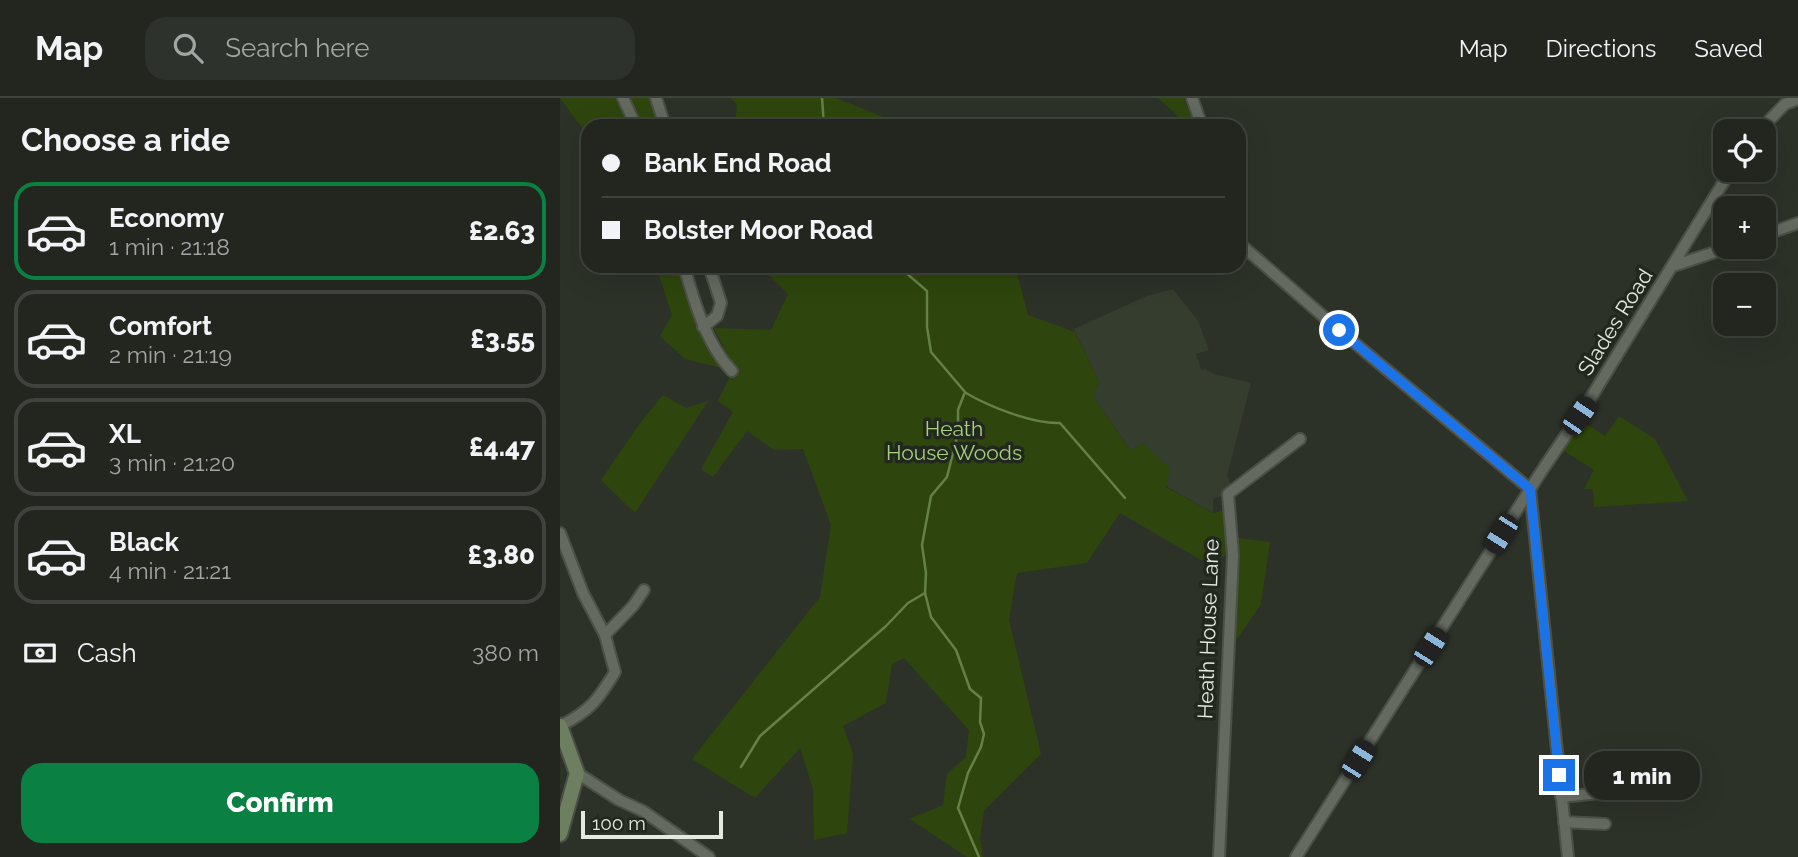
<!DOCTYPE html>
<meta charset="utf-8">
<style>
body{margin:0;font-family:Raleway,sans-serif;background:#2e322c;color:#f1f3f6;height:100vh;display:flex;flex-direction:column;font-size:26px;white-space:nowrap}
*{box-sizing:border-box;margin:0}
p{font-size:23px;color:#a2a5a4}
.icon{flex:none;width:38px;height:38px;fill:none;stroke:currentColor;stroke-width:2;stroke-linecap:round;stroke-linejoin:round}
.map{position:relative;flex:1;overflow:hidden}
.panel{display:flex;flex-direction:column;background:#22261f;width:560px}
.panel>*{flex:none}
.top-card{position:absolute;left:21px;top:21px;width:665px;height:154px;border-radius:21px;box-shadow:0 7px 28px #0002,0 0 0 2px #3f433d;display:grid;align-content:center;height:154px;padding:0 21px;background:#22261f}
.tools{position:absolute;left:1153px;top:21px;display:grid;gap:14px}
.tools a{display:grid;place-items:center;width:63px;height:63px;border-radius:14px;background:#22261f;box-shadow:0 7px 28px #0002,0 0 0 2px #3f433d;font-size:35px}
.scale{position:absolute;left:21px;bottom:18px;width:142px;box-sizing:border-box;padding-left:7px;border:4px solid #e5e9e2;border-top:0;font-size:19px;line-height:24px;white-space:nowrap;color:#e5e9e2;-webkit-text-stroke:5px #23281f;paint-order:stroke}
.end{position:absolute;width:32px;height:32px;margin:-16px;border:9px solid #1a73e8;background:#fff;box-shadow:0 0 0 4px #fff}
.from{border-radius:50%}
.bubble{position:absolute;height:49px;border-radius:21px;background:#22261f;box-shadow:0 7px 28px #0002,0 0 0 2px #3f433d;font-size:23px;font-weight:800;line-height:49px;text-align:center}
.car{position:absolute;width:21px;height:42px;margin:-21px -10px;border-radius:9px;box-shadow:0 0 5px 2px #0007;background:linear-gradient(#222 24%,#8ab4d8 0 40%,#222 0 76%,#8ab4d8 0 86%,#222 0)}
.top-card b{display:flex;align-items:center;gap:24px;height:66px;font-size:26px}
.top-card b+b{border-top:2px solid #3f433d}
.top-card i{width:18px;height:18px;background:#f1f3f6}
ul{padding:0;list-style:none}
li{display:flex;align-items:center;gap:21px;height:98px;margin:0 14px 10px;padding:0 7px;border:4px solid #3f433d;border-radius:21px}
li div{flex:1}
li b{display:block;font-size:26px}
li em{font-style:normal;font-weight:800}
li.on{border-color:#0b8043}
li>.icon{width:63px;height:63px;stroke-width:1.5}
h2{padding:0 21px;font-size:32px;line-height:84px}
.pay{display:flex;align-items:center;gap:18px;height:77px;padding:0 21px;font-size:26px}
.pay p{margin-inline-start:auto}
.button{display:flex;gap:14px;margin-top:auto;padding:14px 21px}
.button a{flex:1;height:80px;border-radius:21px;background:#0b8043;color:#fff;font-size:28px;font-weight:800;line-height:80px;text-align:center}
header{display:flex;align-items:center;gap:42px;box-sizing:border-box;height:98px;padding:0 35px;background:#22261f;border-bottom:2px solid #3f433d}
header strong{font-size:33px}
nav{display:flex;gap:38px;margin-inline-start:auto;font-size:24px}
.search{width:490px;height:63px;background:#2e322c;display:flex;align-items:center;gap:18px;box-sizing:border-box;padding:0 24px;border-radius:21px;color:#a2a5a4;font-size:26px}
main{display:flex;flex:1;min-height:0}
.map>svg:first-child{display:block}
</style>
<header>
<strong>Map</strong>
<div class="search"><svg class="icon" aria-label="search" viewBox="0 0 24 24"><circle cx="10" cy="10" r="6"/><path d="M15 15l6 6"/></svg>Search here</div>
<nav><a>Map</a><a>Directions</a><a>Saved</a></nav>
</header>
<main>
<section class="panel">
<h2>Choose a ride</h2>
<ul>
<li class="on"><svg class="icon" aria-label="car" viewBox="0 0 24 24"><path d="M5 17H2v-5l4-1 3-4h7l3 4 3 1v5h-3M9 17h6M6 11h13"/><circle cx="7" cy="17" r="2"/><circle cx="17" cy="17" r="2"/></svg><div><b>Economy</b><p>1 min · 21:18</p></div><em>£2.63</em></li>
<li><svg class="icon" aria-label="car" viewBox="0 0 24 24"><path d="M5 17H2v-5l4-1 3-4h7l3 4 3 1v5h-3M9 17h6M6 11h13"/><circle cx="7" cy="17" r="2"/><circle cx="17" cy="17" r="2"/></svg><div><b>Comfort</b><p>2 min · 21:19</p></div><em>£3.55</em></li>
<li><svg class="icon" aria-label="car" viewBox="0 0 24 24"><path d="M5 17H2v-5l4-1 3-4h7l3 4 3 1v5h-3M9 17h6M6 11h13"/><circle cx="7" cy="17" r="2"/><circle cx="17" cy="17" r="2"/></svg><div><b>XL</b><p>3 min · 21:20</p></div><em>£4.47</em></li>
<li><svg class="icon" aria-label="car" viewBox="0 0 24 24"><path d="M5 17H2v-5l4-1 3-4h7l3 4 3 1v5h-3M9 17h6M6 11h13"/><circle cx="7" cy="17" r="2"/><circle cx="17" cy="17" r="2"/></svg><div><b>Black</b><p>4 min · 21:21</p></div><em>£3.80</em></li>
</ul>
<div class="pay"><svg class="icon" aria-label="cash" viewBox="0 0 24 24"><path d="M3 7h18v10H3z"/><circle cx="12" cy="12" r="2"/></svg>Cash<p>380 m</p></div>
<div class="button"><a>Confirm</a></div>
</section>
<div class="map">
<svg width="1238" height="759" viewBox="0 0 1238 759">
<rect width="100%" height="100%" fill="#2d3229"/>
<polygon fill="#353d2e" points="613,191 638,223 649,252 636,256 641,272 645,271 654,276 691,285 667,378 671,387 663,397 653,401 653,415 606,388 584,345 571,353 533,298 539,284 514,231 587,198"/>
<g fill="#2e460d">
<polygon points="0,0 56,0 57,2 61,0 90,0 99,28 28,28 28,38"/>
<polygon points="171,0 276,0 346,28 175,28 177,7"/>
<polygon points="598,0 624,0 635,28 622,28 615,15"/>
<path d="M96,168H117C126,206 141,238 162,270L125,261L100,238L112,217Z"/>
<polygon points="200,168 455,168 468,217 515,234 539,284 533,298 570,352 583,345 611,371 606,389 653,415 666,412 673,457 641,462 560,415 527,465 457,475 449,522 481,656 424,713 420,740 423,759 407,759 350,721 383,707 387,676 406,659 409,632 344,560 332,566 326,605 283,628 293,655 287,735 254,742 253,691 240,650 195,700 132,661 260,499 271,427 243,351 214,352 187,333 153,379 141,371 173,314 158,303 174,270 154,230 211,232 228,196"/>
<polygon points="103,297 126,310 148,303 75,415 41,382 78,328"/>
<polygon points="1059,318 1095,341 1128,403 1034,409 1033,391 1024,391 1034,372 1003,352 1022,323 1045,338"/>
<polygon points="678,440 710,444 701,506 673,547"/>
</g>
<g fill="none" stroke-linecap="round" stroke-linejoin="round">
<g stroke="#658148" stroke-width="2.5">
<polyline points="262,0 264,28"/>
<polyline points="338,168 367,193 367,229 371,254 405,294 398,312 398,335 387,379 371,398 362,447 366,475 365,495 371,519 396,552 410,591 421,600 420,624 424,636 421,649 408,675 398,710 419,759"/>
<path d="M406,295C430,309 473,326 500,325L565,400"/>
<polyline points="181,669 200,638 326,528 348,505 365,495"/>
</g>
<defs>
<g id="street">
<polyline points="63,0 76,28"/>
<polyline points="96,0 105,28"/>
<polyline points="632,0 642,28"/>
<polyline points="1199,33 1225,6 1238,1"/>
<polyline points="1204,137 1238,125"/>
<polyline points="679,145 779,232 970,391"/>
<path d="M124,168C134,203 146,246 172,273"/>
<polyline points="1113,168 1170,149"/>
<polyline points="143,229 157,218 161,205 149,168"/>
<polyline points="970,391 1008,759"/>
<path d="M0,435L23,495L45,537L55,574C38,602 30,613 0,628"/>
<polyline points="45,537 73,508 84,492"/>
<polyline points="17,675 59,702 83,713 149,759"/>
<polyline points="1001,699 1068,692"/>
<polyline points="1004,724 1045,726"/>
<polyline points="659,759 673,457 668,396 740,341"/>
<polyline points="736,759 981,374 1027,306 1171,72"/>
</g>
<polyline id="secondary" points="0,628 17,675 0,736"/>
</defs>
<use href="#street" stroke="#4b5047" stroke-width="14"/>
<use href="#secondary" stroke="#4b5047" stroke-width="18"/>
<use href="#street" stroke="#646a5f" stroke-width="10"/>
<use href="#secondary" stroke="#6e7f5f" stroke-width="14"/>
</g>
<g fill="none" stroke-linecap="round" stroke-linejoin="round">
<polyline stroke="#1a73e8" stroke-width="9" points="779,232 970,391 999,677"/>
</g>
<g text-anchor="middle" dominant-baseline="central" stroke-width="7" stroke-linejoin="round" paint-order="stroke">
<g font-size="21" fill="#e5e9e2" stroke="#23281f">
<text transform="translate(1055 224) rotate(-58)">Slades Road</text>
<text transform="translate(648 531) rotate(-88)">Heath House Lane</text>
</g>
<g font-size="21" fill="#a6d07d" stroke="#23281f">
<text x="394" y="330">Heath<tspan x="394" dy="24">House Woods</tspan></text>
</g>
</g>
</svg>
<div class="tools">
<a><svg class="icon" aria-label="locate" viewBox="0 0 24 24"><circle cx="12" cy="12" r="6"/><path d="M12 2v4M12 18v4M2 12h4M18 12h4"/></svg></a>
<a>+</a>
<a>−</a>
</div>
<div class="scale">100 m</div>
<i class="end from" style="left:779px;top:232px"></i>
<i class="end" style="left:999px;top:677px"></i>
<div class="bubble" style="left:1024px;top:653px;width:116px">1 min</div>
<i class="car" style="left:1019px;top:318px;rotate:34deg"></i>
<i class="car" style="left:941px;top:436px;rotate:212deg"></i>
<i class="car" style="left:870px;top:549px;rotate:32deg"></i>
<i class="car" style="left:798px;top:662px;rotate:32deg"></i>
<div class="top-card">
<b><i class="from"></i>Bank End Road</b>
<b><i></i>Bolster Moor Road</b>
</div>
</div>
</main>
